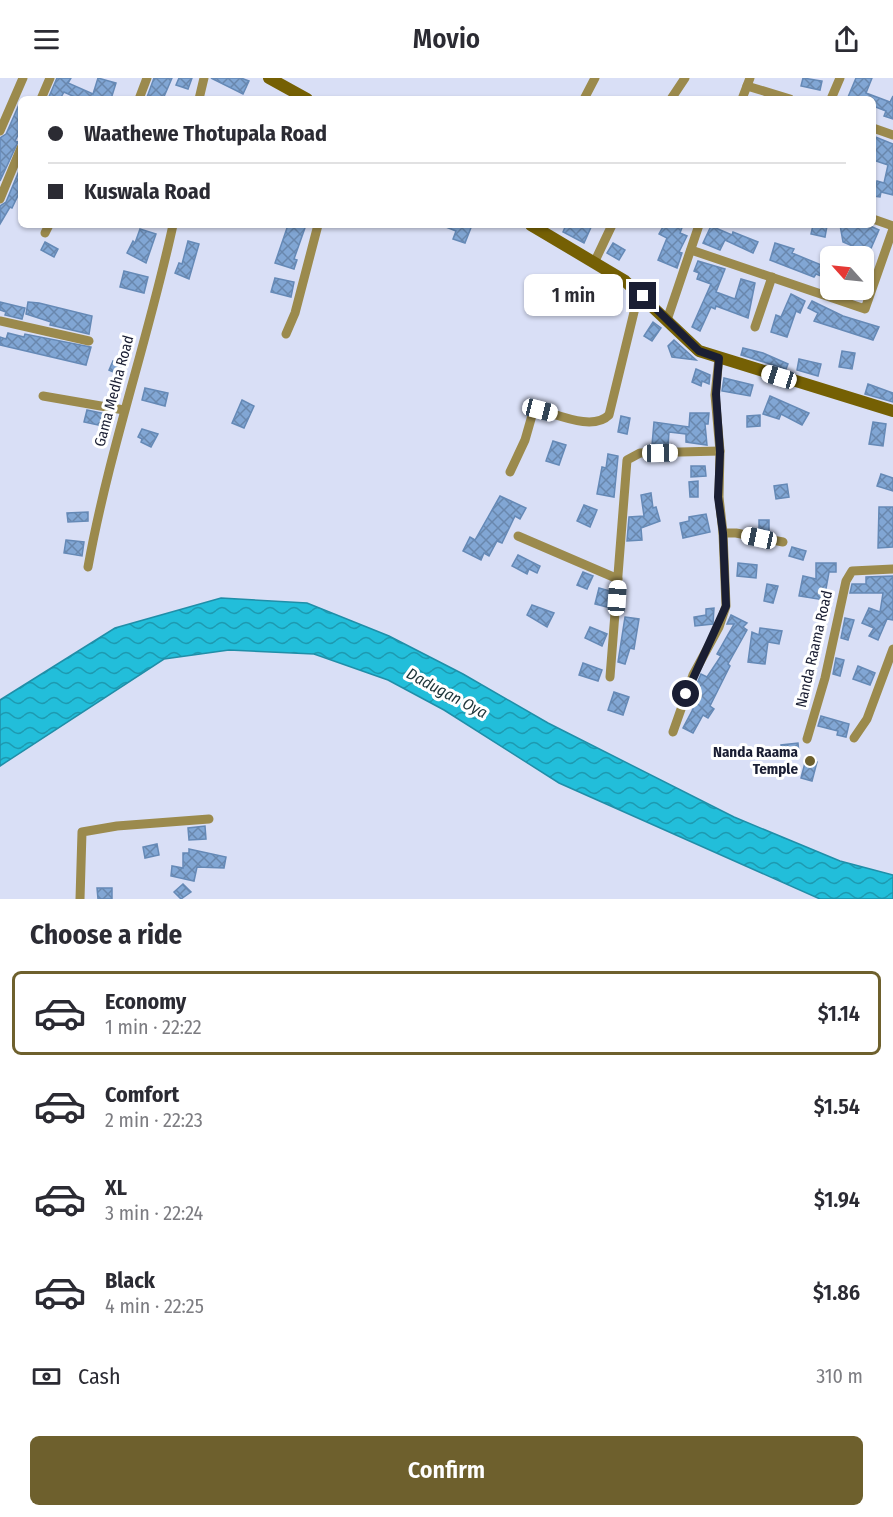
<!DOCTYPE html>
<meta charset="utf-8">
<style>
body{margin:0;font-family:"Fira Sans Condensed",sans-serif;background:#f2f2f3;color:#2b2b33;height:100vh;display:flex;flex-direction:column;font-size:22px;white-space:nowrap}
*{box-sizing:border-box;margin:0}
p{font-size:20px;color:#7c7c81}
.icon{flex:none;width:33px;height:33px;fill:none;stroke:currentColor;stroke-width:2;stroke-linecap:round;stroke-linejoin:round}
.map{position:relative;height:821px;overflow:hidden}
.details{display:flex;flex-direction:column;background:#fff;flex:1}
.details>*{flex:none}
.guide{position:absolute;left:18px;top:18px;width:858px;height:132px;border-radius:9px;box-shadow:0 2px 4px #0004;display:grid;align-content:center;height:132px;padding:0 30px;background:#fff}
.needle{width:39px;rotate:297deg}
.fabs{position:absolute;left:820px;top:168px;display:grid;gap:12px}
.fabs a{display:grid;place-items:center;width:54px;height:54px;border-radius:9px;background:#fff;box-shadow:0 2px 4px #0004;font-size:30px}
.end{position:absolute;width:27px;height:27px;margin:-14px;border:8px solid #1a1e33;background:#fff;box-shadow:0 0 0 3px #fff}
.from{border-radius:50%}
.bubble{position:absolute;height:42px;border-radius:9px;background:#fff;box-shadow:0 2px 4px #0004;font-size:20px;font-weight:600;line-height:42px;text-align:center}
.car{position:absolute;width:18px;height:36px;margin:-18px -9px;border-radius:8px;box-shadow:0 0 4px 2px #0007;background:linear-gradient(#fff 24%,#345 0 40%,#fff 0 76%,#345 0 86%,#fff 0)}
.guide b{display:flex;align-items:center;gap:21px;height:57px;font-size:22px}
.guide b+b{border-top:2px solid #e1e1e2}
.guide i{width:15px;height:15px;background:#2b2b33}
ul{padding:0;list-style:none}
li{display:flex;align-items:center;gap:18px;height:84px;margin:0 12px 9px;padding:0 18px;border:3px solid transparent;border-radius:9px}
li div{flex:1}
li b{display:block;font-size:22px}
li em{font-style:normal;font-weight:600}
li.active{border-color:#6e602d}
li>.icon{width:54px;height:54px;stroke-width:1.5}
h2{padding:0 30px;font-size:27px;line-height:72px}
.pay{display:flex;align-items:center;gap:15px;height:66px;padding:0 30px;font-size:22px}
.pay p{margin-inline-start:auto}
.action{display:flex;gap:12px;margin-top:auto;padding:12px 30px}
.action a{flex:1;height:69px;border-radius:9px;background:#6e602d;color:#fff;font-size:24px;font-weight:600;line-height:69px;text-align:center}
header{display:flex;justify-content:space-between;align-items:center;height:78px;padding:0 30px;background:#fff;font-size:27px;font-weight:600}
.map>svg:first-child{display:block}
</style>
<header><svg class="icon" aria-label="menu" viewBox="0 0 24 24"><path d="M4 6h16M4 12h16M4 18h16"/></svg>Movio<svg class="icon" aria-label="share" viewBox="0 0 24 24"><path d="M12 15V3M7 8l5-5 5 5M5 13v7h14v-7"/></svg></header>
<div class="map">
<svg width="893" height="821" viewBox="0 0 893 821">
<defs>
<pattern id="water-waves" width="16" height="10" patternUnits="userSpaceOnUse" patternTransform="scale(1.5)"><rect width="16" height="10" fill="#22beda"/><path d="M0 5q4-4 8 0t8 0" fill="none" stroke="#1d9ab1"/></pattern>
<pattern id="building-cross-hatch" width="8" height="8" patternUnits="userSpaceOnUse" patternTransform="scale(1.5)"><rect width="8" height="8" fill="#81a6d4"/><path d="M0 0l8 8M0 8l8-8" fill="none" stroke="#6987ad"/></pattern>
</defs>
<rect width="100%" height="100%" fill="#d9dff6"/>
<polygon fill="url(#water-waves)" stroke="#208ea8" stroke-width="1.5" points="221,520 307,525 389,558 463,596 548,645 734,739 840,783 893,797 893,821 820,821 559,705 444,632 388,602 314,576 229,572 164,581 0,688 0,622 115,550"/>
<g fill="url(#building-cross-hatch)" stroke="#6589b6" stroke-width="1.5">
<polygon points="57,0 71,0 68,5 93,16 98,0 116,5 111,21 79,21 64,14 60,21 48,21"/>
<polygon points="154,0 172,0 163,21 147,19"/>
<polygon points="179,0 192,0 188,11 176,7"/>
<polygon points="211,0 241,0 249,3 243,16"/>
<polygon points="803,0 822,3 820,12 801,8"/>
<polygon points="856,0 872,0 866,15 890,24 893,18 893,41 884,38 886,33 873,28 873,21 848,19"/>
<polygon points="21,22 21,51 15,63 18,64 0,103 0,60 6,56"/>
<polygon points="873,58 893,66 893,117 881,114 880,119 873,118 873,107 876,107 877,103 884,105 888,87 873,82"/>
<polygon points="19,93 21,111 12,130 10,129 0,146 0,128 6,124"/>
<polygon points="288,147 306,147 294,181 297,182 294,191 275,185"/>
<polygon points="441,147 472,147 465,165 453,161 456,153"/>
<polygon points="566,147 592,147 584,165 563,154"/>
<polygon points="664,147 683,147 680,155 687,158 679,174 682,175 677,190 658,182 667,160 659,156"/>
<polygon points="813,147 827,148 825,159 811,156"/>
<polygon points="840,147 868,147 879,152 869,175 843,164"/>
<polygon points="711,148 732,157 733,154 758,164 753,175 725,162 720,172 703,165"/>
<polygon points="140,151 156,156 146,185 127,175 133,163 135,165"/>
<polygon points="188,163 199,166 189,201 175,195 179,185 182,186"/>
<polygon points="45,164 58,171 54,179 41,172"/>
<polygon points="613,165 625,172 619,182 607,175"/>
<polygon points="775,165 794,171 792,175 831,191 831,202 816,196 814,199 770,182"/>
<polygon points="698,183 725,191 716,214 735,221 741,201 755,205 748,240 716,228 715,231 711,229 700,253 692,249 711,206 697,201 699,195 694,193"/>
<polygon points="124,193 148,199 144,215 120,209"/>
<polygon points="275,200 294,204 291,219 271,214"/>
<polygon points="584,212 599,221 591,234 576,226"/>
<polygon points="791,216 805,223 800,235 796,233 787,259 771,254 776,237 781,239"/>
<polygon points="812,223 843,238 879,249 873,262 814,243 818,235 808,230"/>
<polygon points="0,224 25,230 22,241 5,237 6,234 0,232"/>
<polygon points="28,224 39,225 92,238 89,256 50,247 51,244 26,236"/>
<polygon points="653,244 661,250 652,263 644,258"/>
<polygon points="8,255 24,259 25,256 91,269 86,287 0,267 0,259 6,261"/>
<polygon points="674,262 696,282 672,279 668,268"/>
<polygon points="743,270 763,275 788,286 786,291 741,277"/>
<polygon points="842,273 855,275 852,291 839,289"/>
<polygon points="799,281 821,286 818,298 797,292"/>
<polygon points="113,283 124,288 120,297 109,292"/>
<polygon points="696,291 710,297 709,306 702,303 701,308 692,304"/>
<polygon points="724,300 753,307 750,318 722,313"/>
<polygon points="868,306 893,315 893,324 865,316"/>
<polygon points="145,310 168,315 165,328 142,322"/>
<polygon points="770,318 809,335 802,347 781,336 779,341 763,336"/>
<polygon points="242,322 254,328 244,350 232,345"/>
<polygon points="87,332 111,337 108,349 84,344"/>
<polygon points="690,335 709,335 708,346 705,346 707,367 686,364 686,356 669,354 668,368 652,367 654,344 689,349"/>
<polygon points="760,337 760,348 747,349 747,338"/>
<polygon points="621,338 630,340 627,356 618,354"/>
<polygon points="873,344 886,346 883,368 869,366"/>
<polygon points="142,351 158,356 151,369 141,364 142,361 138,359"/>
<polygon points="553,363 566,367 559,387 546,383"/>
<polygon points="608,376 618,378 614,419 597,416 602,389 606,390"/>
<polygon points="691,388 705,388 706,398 691,399"/>
<polygon points="881,396 893,400 893,413 877,408"/>
<polygon points="698,403 698,419 690,419 689,404"/>
<polygon points="787,406 789,419 776,421 774,408"/>
<polygon points="651,415 653,430 656,429 660,443 641,450 642,462 627,463 629,439 644,438 641,417"/>
<polygon points="500,418 526,430 520,441 515,438 502,465 497,463 489,478 484,475 481,482 463,473 470,459 475,462"/>
<polygon points="584,427 597,432 590,449 577,443"/>
<polygon points="879,429 893,429 893,469 878,470"/>
<polygon points="88,434 88,443 68,444 67,435"/>
<polygon points="706,436 710,454 683,460 680,445 689,443 689,439"/>
<polygon points="759,442 769,442 769,454 759,453"/>
<polygon points="66,462 84,464 82,478 64,475"/>
<polygon points="792,469 806,473 803,482 789,478"/>
<polygon points="518,477 540,488 537,495 529,491 527,496 512,488"/>
<polygon points="738,485 757,487 756,500 737,498"/>
<polygon points="816,485 836,485 836,494 829,494 824,522 799,518 803,498 816,501"/>
<polygon points="583,494 593,498 587,511 577,507"/>
<polygon points="893,498 893,542 887,541 878,562 869,558 874,550 862,545 869,530 880,534 883,515 850,515 852,506 866,506 866,499"/>
<polygon points="767,506 778,508 773,525 764,523"/>
<polygon points="599,510 610,513 607,529 595,526"/>
<polygon points="532,527 554,535 547,549 527,537"/>
<polygon points="714,530 713,546 695,548 694,539 706,537 706,531"/>
<polygon points="731,537 747,545 743,549 747,552 728,586 730,588 710,628 714,631 708,640 703,637 693,655 683,650 693,631 689,629 700,612 695,610 701,596 707,599 721,578 717,576 734,546 727,546"/>
<polygon points="625,539 639,541 634,571 630,570 625,586 618,584"/>
<polygon points="845,540 854,542 848,562 841,560"/>
<polygon points="590,549 607,556 602,568 585,560"/>
<polygon points="760,550 782,553 779,566 768,564 765,586 748,584 752,554 759,557"/>
<polygon points="836,580 844,582 840,598 833,596"/>
<polygon points="583,585 602,592 598,603 579,597"/>
<polygon points="858,588 875,595 870,607 853,601"/>
<polygon points="614,614 629,619 623,637 608,632"/>
<polygon points="821,638 849,646 846,659 837,657 838,653 818,648"/>
<polygon points="798,665 799,676 783,678 781,667"/>
<polygon points="806,681 817,684 812,703 801,700"/>
<polygon points="205,748 206,761 189,762 188,750"/>
<polygon points="157,766 159,777 145,780 143,769"/>
<polygon points="189,771 226,779 224,790 197,789 194,803 171,798 172,788 183,790 183,775 189,775"/>
<polygon points="183,806 191,814 181,821 174,814"/>
<polygon points="97,810 112,810 112,821 98,821"/>
</g>
<g fill="none" stroke-linecap="round" stroke-linejoin="round">
<g stroke="#9b8a4d" stroke-width="9">
<polyline points="747,8 790,21"/>
<polyline points="41,21 50,0"/>
<polyline points="139,21 147,0"/>
<polyline points="199,21 204,0"/>
<polyline points="584,21 595,0"/>
<polyline points="671,21 685,0"/>
<polyline points="742,21 750,0"/>
<polyline points="831,21 840,0"/>
<polyline points="873,50 893,57"/>
<polyline points="0,53 23,0"/>
<polyline points="0,121 21,70"/>
<polyline points="873,141 893,148"/>
<polyline points="45,155 49,147"/>
<polyline points="691,172 865,231 893,151"/>
<polyline points="594,185 612,147"/>
<polyline points="667,242 699,147"/>
<polyline points="0,243 89,263"/>
<polyline points="755,249 772,199"/>
<polyline points="286,256 295,235 318,147"/>
<polyline points="43,318 124,332"/>
<path d="M510,394L525,362L533,334L540,332C559,337 593,353 609,337L635,230L643,218"/>
<polyline points="723,455 736,455 783,464"/>
<polyline points="518,458 618,501"/>
<path d="M88,489C109,373 148,262 173,147"/>
<polyline points="610,599 627,382 640,375 720,373"/>
<polyline points="673,654 693,597 719,549 726,528 723,455 719,419 720,373 715,317 719,280"/>
<polyline points="854,660 867,641 893,571"/>
<polyline points="807,661 825,600 846,503 852,493 893,491"/>
<polyline points="80,821 82,754 117,748 209,741"/>
</g>
<g stroke="#756004" stroke-width="12">
<polyline points="269,0 307,21"/>
<polyline points="531,147 625,203 699,273 893,333"/>
</g>
</g>
<g fill="none" stroke-linecap="round" stroke-linejoin="round">
<polyline stroke="#1a1e33" stroke-width="8" points="643,218 699,273 719,280 716,316 720,374 718,419 723,455 726,528 686,616"/>
</g>
<circle fill="#6e602d" stroke="#fff" stroke-width="2" cx="810" cy="683" r="6"/>
<g text-anchor="middle" dominant-baseline="central" stroke-width="6" stroke-linejoin="round" paint-order="stroke">
<g font-size="15" fill="#1a1e33" stroke="#fff">
<text transform="translate(114 313) rotate(-75)">Gama Medha Road</text>
<text transform="translate(814 571) rotate(-77)">Nanda Raama Road</text>
</g>
<g font-size="15" font-weight="bold" fill="#1a1e33" stroke="#fff" text-anchor="end">
<text x="798" y="674">Nanda Raama<tspan x="798" dy="17">Temple</tspan></text>
</g>
<g font-size="16" font-style="italic" fill="#1d3439" stroke="#fff">
<text transform="translate(447 615) rotate(28)">Dadugan Oya</text>
</g>
</g>
</svg>
<div class="fabs">
<a><svg class="needle" viewBox="-14 -14 28 28"><path d="M0-13l5 13h-10z" fill="#e53935"/><path d="M0 13l5-13h-10z" fill="#7c7c81"/></svg></a>
</div>
<i class="end from" style="left:686px;top:616px"></i>
<i class="end" style="left:643px;top:218px"></i>
<div class="bubble" style="left:524px;top:196px;width:99px">1 min</div>
<i class="car" style="left:779px;top:299px;rotate:287deg"></i>
<i class="car" style="left:540px;top:332px;rotate:104deg"></i>
<i class="car" style="left:660px;top:375px;rotate:89deg"></i>
<i class="car" style="left:759px;top:460px;rotate:282deg"></i>
<i class="car" style="left:617px;top:520px;rotate:4deg"></i>
<div class="guide">
<b><i class="from"></i>Waathewe Thotupala Road</b>
<b><i></i>Kuswala Road</b>
</div>
</div>
<section class="details">
<h2>Choose a ride</h2>
<ul>
<li class="active"><svg class="icon" aria-label="car" viewBox="0 0 24 24"><path d="M5 17H2v-5l4-1 3-4h7l3 4 3 1v5h-3M9 17h6M6 11h13"/><circle cx="7" cy="17" r="2"/><circle cx="17" cy="17" r="2"/></svg><div><b>Economy</b><p>1 min · 22:22</p></div><em>$1.14</em></li>
<li><svg class="icon" aria-label="car" viewBox="0 0 24 24"><path d="M5 17H2v-5l4-1 3-4h7l3 4 3 1v5h-3M9 17h6M6 11h13"/><circle cx="7" cy="17" r="2"/><circle cx="17" cy="17" r="2"/></svg><div><b>Comfort</b><p>2 min · 22:23</p></div><em>$1.54</em></li>
<li><svg class="icon" aria-label="car" viewBox="0 0 24 24"><path d="M5 17H2v-5l4-1 3-4h7l3 4 3 1v5h-3M9 17h6M6 11h13"/><circle cx="7" cy="17" r="2"/><circle cx="17" cy="17" r="2"/></svg><div><b>XL</b><p>3 min · 22:24</p></div><em>$1.94</em></li>
<li><svg class="icon" aria-label="car" viewBox="0 0 24 24"><path d="M5 17H2v-5l4-1 3-4h7l3 4 3 1v5h-3M9 17h6M6 11h13"/><circle cx="7" cy="17" r="2"/><circle cx="17" cy="17" r="2"/></svg><div><b>Black</b><p>4 min · 22:25</p></div><em>$1.86</em></li>
</ul>
<div class="pay"><svg class="icon" aria-label="cash" viewBox="0 0 24 24"><path d="M3 7h18v10H3z"/><circle cx="12" cy="12" r="2"/></svg>Cash<p>310 m</p></div>
<div class="action"><a>Confirm</a></div>
</section>
